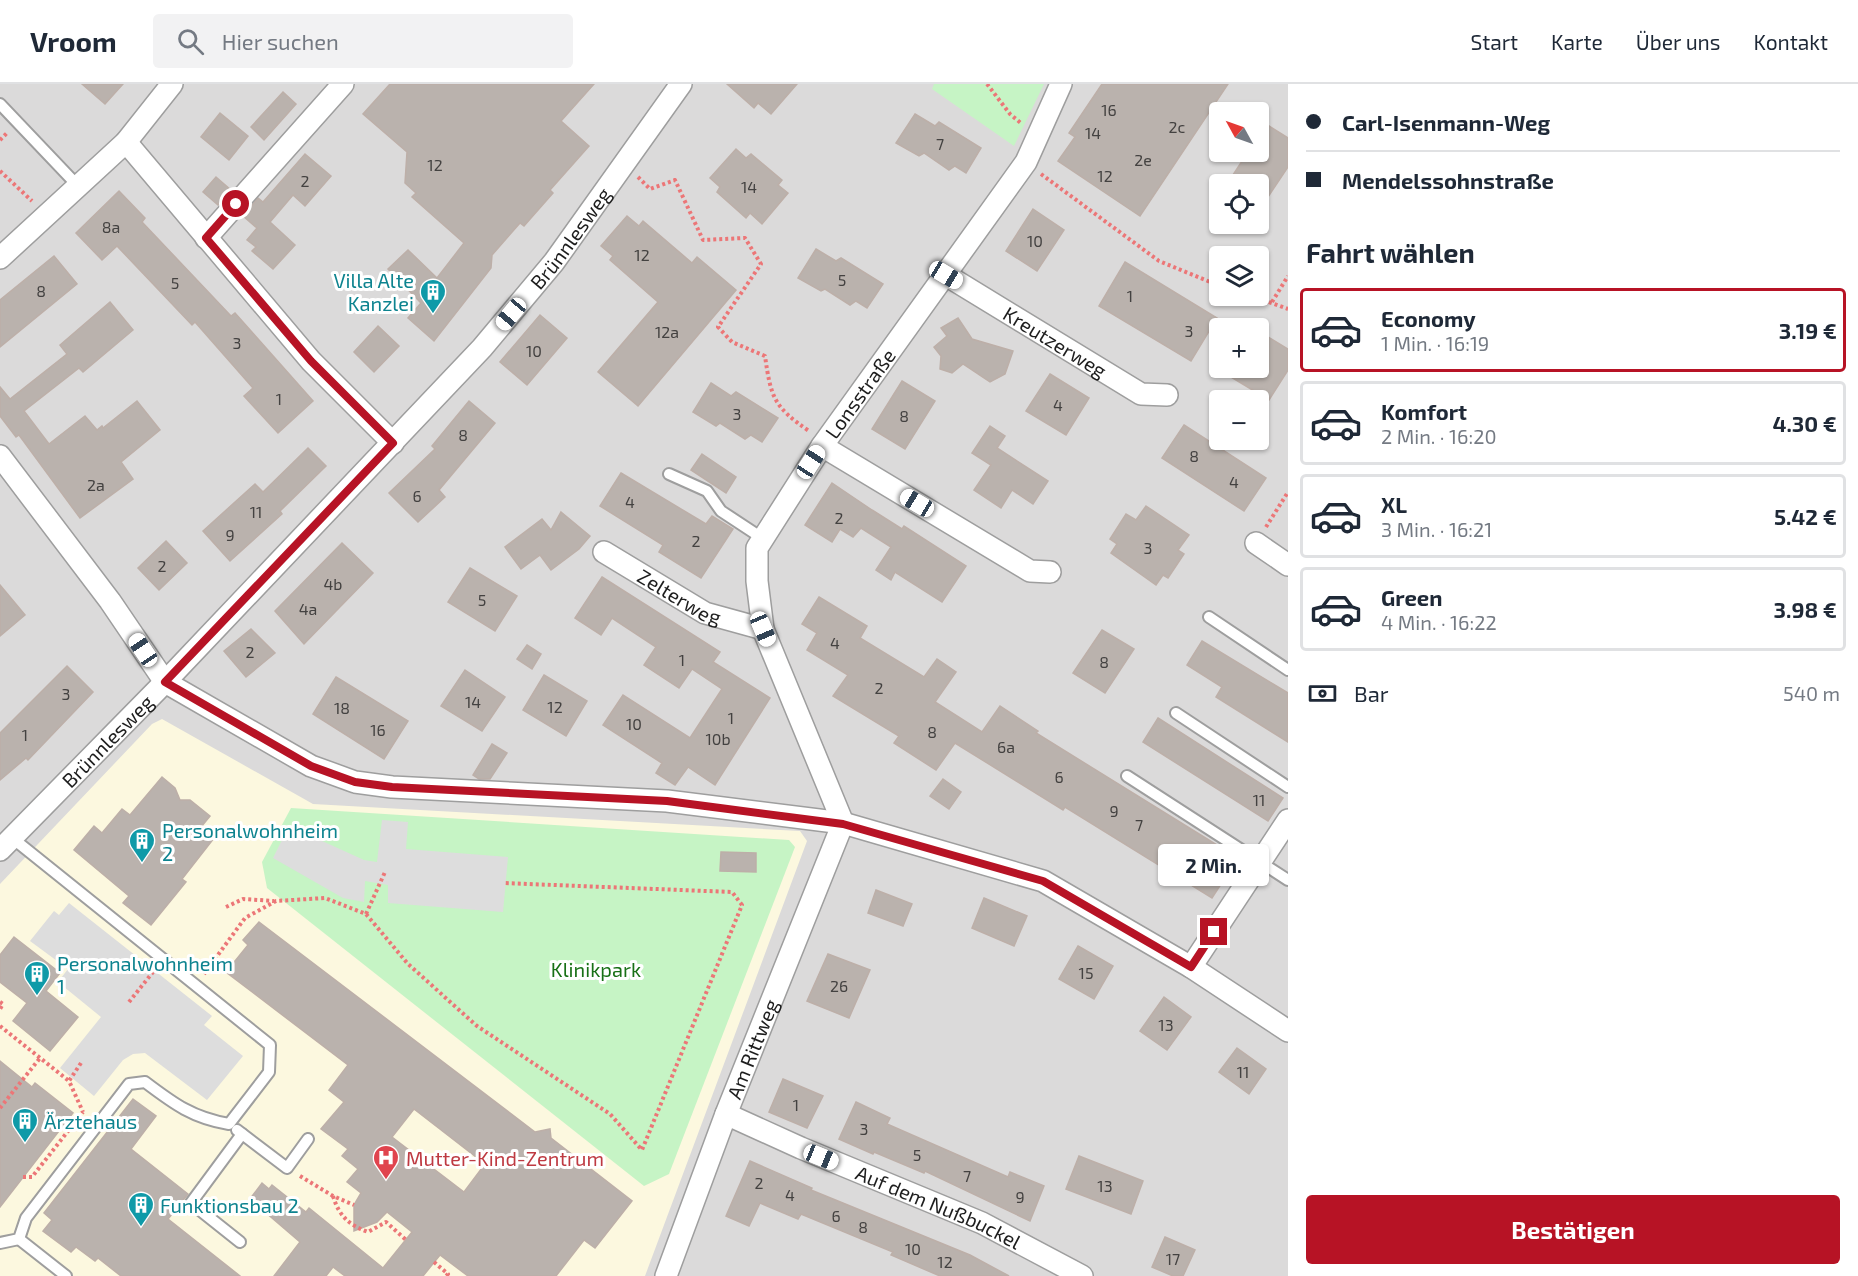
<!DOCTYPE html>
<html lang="de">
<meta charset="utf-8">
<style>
body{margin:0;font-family:"Exo 2",sans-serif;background:#f2f2f3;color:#1f2937;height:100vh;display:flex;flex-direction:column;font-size:22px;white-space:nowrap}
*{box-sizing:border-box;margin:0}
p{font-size:20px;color:#747a83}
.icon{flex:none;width:33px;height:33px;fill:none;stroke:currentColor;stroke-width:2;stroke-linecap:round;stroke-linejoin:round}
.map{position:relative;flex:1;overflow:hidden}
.drawer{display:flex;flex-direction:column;background:#fff;width:570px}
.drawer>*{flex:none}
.hud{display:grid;align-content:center;height:132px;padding:0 18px;background:#fff}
.needle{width:39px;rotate:310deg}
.buttons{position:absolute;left:1209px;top:18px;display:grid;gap:12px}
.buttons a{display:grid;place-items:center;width:60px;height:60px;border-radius:6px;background:#fff;box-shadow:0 2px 4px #0004;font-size:30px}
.end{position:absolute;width:27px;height:27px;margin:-14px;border:8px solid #b71325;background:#fff;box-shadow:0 0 0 3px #fff}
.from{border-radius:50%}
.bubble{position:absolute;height:42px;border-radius:6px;background:#fff;box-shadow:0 2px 4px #0004;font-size:20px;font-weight:700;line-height:42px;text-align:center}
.car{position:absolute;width:18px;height:36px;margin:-18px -9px;border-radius:8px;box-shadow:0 0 4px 2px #0007;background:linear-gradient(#fff 24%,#345 0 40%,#fff 0 76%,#345 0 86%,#fff 0)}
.hud b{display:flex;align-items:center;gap:21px;height:57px;font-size:22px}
.hud b+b{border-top:2px solid #e0e1e3}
.hud i{width:15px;height:15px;background:#1f2937}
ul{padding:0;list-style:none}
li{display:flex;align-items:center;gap:18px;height:84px;margin:0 12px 9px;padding:0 6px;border:3px solid #e0e1e3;border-radius:6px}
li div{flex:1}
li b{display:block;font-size:22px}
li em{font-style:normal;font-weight:700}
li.selected{border-color:#b71325}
li>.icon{width:54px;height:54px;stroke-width:1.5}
h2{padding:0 18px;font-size:27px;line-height:72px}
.pay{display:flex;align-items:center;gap:15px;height:66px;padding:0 18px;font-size:22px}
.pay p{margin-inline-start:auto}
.button{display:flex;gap:12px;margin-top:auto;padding:12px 18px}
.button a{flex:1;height:69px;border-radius:6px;background:#b71325;color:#fff;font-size:24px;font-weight:700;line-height:69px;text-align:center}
header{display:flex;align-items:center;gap:36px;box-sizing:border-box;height:84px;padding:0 30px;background:#fff;border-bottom:2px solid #e0e1e3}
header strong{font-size:28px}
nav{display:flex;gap:33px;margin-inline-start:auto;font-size:21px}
.search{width:420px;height:54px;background:#f2f2f3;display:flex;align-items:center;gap:15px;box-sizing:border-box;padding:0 21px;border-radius:6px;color:#747a83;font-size:22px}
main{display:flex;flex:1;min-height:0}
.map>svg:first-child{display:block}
</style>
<header>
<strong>Vroom</strong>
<div class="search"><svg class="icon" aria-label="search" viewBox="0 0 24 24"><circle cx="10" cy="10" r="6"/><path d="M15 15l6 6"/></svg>Hier suchen</div>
<nav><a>Start</a><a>Karte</a><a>Über uns</a><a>Kontakt</a></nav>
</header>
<main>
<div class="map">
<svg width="1288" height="1192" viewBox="0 0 1288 1192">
<rect width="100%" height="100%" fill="#ede9e4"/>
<path fill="#dbdada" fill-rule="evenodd" d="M0,0H1288V1192H0ZM1220,28H1258V68H1220ZM1220,100H1258V140H1220ZM1220,172H1258V212H1220ZM1220,244H1258V284H1220ZM1220,316H1258V356H1220Z"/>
<polygon fill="#fcf8df" points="162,635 313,720 800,747 807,757 645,1192 0,1192 0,800 152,640"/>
<g fill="#c6f4c5">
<polygon points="934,0 1044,0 1014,62 932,5"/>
<polygon points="291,724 789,756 795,763 669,1090 644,1102 267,804 262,778"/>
</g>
<g fill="#ddd">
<polygon points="382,736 408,738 406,765 508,773 503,828 388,819 388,801 365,797 364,818 343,814 273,774 289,742 364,776 377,778"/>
<polygon points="69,819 212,932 204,941 243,972 207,1016 145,969 133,970 123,976 94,1012 60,984 101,933 58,898 68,885 30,857 54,827 59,831"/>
</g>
<g fill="#bab2ad" stroke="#bdafa8" stroke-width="1.5" fill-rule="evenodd">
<polygon points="82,0 123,0 105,20"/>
<polygon points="390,0 594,0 561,37 589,62 550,106 553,109 531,134 524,142 520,139 492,171 491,184 434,257 408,234 421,219 388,185 408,166 437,194 464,159 412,113 416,109 405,99 407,68 363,30"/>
<polygon points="727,0 797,0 771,30 758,19 754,24"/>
<polygon points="1102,0 1228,0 1140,132 1058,77 1075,53 1069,49"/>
<polygon points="283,8 296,20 264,56 251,43"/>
<polygon points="220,29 248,52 229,76 201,53"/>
<polygon points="915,30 935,42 939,38 981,64 966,89 955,82 949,86 924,69 919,72 896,59"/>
<polygon points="1266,40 1288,54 1288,83 1258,128 1258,100 1227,100 1248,68 1258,68 1258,51"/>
<polygon points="736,65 746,74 751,70 782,96 778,101 788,109 762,140 750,129 746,134 717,108 720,103 710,94"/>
<polygon points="305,70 331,92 305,122 293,111 270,138 295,161 273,185 252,167 256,163 247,156 257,144 243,132 258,114 263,118"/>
<polygon points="216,93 231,106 218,121 203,108"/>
<polygon points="119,107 145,134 142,138 231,232 235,229 313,317 278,349 244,312 253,304 195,238 192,241 117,162 102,176 76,149"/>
<polygon points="1033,125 1064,146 1037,187 1006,167"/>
<polygon points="627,132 639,142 643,137 692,179 697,173 736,206 638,322 598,288 658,218 610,176 613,172 601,162"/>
<polygon points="816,165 836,177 841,174 883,200 867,224 856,217 850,221 825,205 821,207 798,194"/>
<polygon points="54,172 77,200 0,263 0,216"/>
<polygon points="1125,178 1217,234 1191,277 1099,222"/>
<polygon points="110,218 133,246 83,288 79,284 24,327 49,360 85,332 97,346 102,342 103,344 137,317 160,346 121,378 133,395 80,434 19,351 16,353 0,332 0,303 10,315 67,270 60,261"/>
<polygon points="540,231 567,254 527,301 500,278"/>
<polygon points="958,234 972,255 1013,267 1005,290 990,298 963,280 952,289 940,285 941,272 934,263 947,252 941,244"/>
<polygon points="378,242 399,262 374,288 354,268"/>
<polygon points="1258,247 1288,265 1288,286 1269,316 1216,284 1258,284"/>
<polygon points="1050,290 1089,314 1066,351 1026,327"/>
<polygon points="902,297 935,317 905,365 872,345"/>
<polygon points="711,299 731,312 736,308 778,334 762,358 751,351 745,355 720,339 716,342 693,328"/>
<polygon points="469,317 495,339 439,406 445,413 418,438 389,409 435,365 432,362"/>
<polygon points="1184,341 1266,394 1244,427 1162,374"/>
<polygon points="990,342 1005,352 997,364 1048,397 1033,420 1012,406 1001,424 974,406 991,381 972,369"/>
<polygon points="308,364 326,382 280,427 282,430 230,477 203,447 255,400 263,408"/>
<polygon points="702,370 736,393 726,409 691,386"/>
<polygon points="621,389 706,440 712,432 733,445 701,494 659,468 663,461 600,422"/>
<polygon points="832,399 872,426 902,445 904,442 966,482 942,518 895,488 891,496 876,486 891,463 861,444 853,453 840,445 832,458 805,441"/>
<polygon points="1146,422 1189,451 1178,466 1184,470 1168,494 1163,491 1156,501 1111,469 1117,460 1110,455 1126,430 1136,436"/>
<polygon points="561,428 590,452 579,465 551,486 540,471 521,485 505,463 542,435 551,446"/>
<polygon points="166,457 187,479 159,506 138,484"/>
<polygon points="342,459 373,489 304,560 275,527"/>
<polygon points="470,484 517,512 495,547 448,518"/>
<polygon points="602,493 720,568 713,578 770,614 715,701 688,683 675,701 656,689 662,679 603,641 623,611 690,654 722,605 692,585 679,604 644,581 656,563 612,534 601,551 575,534"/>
<polygon points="0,501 25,531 0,552"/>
<polygon points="819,513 867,542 860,554 924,593 937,575 956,588 935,618 982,648 1000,622 1038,647 1036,649 1238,774 1212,814 1065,723 1063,726 955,659 936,686 894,659 899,652 833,612 848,591 807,566 817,549 802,540"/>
<polygon points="251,545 275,569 246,593 224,567"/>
<polygon points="1102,546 1134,565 1105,609 1073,589"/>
<polygon points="1202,557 1288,609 1288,658 1216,613 1222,603 1187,581"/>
<polygon points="527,561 541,570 532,585 517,575"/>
<polygon points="67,582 93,608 28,676 26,674 0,696 0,649"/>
<polygon points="465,586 505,613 482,647 441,622"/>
<polygon points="544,591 587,617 566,652 523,626"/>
<polygon points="336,593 408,637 384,675 313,630"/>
<polygon points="1158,634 1283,714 1268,737 1143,658"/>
<polygon points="492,660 507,669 490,695 479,695 473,691"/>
<polygon points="162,693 175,704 180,716 190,716 210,732 201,743 214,754 182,795 186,798 151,841 123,819 129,812 74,766 94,742 102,749 122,725 130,731"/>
<polygon points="943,695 961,708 949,725 930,712"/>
<polygon points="721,768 756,769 756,788 720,787"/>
<polygon points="876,806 912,820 903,842 868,829"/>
<polygon points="984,814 1027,832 1014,862 972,844"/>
<path d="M259,838L535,1048L550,1045L551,1054L632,1117L595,1164L584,1156L556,1192H468L440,1171L423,1192H345L333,1183L326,1192H274L300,1158L250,1115L262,1099L269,1105L272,1101L306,1128L309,1124L383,1184L412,1148L387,1128L377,1138L354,1147V1121L361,1109L347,1098L358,1085L342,1072L348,1065L321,1045L344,1018L329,1006L348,981L226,888L248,861L243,856ZM414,1025L485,1080L464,1108L392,1053Z"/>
<polygon points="14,853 60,889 46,907 78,933 50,967 13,937 27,919 0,898 0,871"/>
<polygon points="1078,862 1113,882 1094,915 1059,895"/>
<polygon points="828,870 870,886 849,934 807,917"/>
<polygon points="1164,913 1191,933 1167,966 1140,947"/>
<polygon points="1237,964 1266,985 1249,1010 1219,988"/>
<polygon points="0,977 32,1003 35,999 73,1029 0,1123"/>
<polygon points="783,995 823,1012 807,1044 769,1028"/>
<polygon points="133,1015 156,1032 131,1065 188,1110 168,1135 240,1192 121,1192 98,1174 95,1177 76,1163 71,1168 43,1147 52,1136 44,1129"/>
<polygon points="856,1018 890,1034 887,1040 1008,1093 1010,1088 1044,1102 1030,1137 925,1087 924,1089 874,1068 873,1070 839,1055"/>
<polygon points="1079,1072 1143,1097 1131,1130 1066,1105"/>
<polygon points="750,1077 812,1104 811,1106 970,1171 1009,1192 940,1192 891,1171 893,1168 801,1130 798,1135 760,1119 749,1142 726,1132"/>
<polygon points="1165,1153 1195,1166 1183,1192 1173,1192 1152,1183"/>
</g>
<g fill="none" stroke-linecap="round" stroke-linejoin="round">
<defs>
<g id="lane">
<polyline points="0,20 78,102"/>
<polyline points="669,390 707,407 721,427 762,454"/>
<polyline points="1209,533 1288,586"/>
<polyline points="1176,629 1288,703"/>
<polyline points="1127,692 1288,796"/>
<polyline points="237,1046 287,1084 308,1055"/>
<polyline points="19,1155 66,1192"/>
<polyline points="240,1158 191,1119 242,1050"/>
<path d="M0,1159L19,1155L26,1134L129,1000L145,998C174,1020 193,1034 229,1040L269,988L270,961L11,753"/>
</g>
<g id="street">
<polyline points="126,58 311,277 393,359"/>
<polyline points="206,154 343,0"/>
<polyline points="0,174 126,58 172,0"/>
<path id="s1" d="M946,191L1141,310L1167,311"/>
<polyline points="822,362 1030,487 1050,488"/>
<polyline points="0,372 110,517 165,598 311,682 355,698 392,703 667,717 843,739 1043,797 1191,883 1288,947"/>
<polyline points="1256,459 1288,481"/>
<path id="s2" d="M604,468L705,529L763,545"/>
<path id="s3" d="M843,739L763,545L757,497V464L822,362L1026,78L1061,0"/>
<path id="s4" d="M0,766L165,598L482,264L554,178L681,0"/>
<polyline points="1191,883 1288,736"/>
<path id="s5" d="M726,1030L801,1064L982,1139L1082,1192"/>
<path id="s6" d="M666,1192L726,1030L843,739"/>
</g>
</defs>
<use href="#lane" stroke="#9e9e9e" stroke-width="14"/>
<use href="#street" stroke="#9e9e9e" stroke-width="24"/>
<g stroke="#ec7677" stroke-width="4" stroke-dasharray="3 3" stroke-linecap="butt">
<polyline points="987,0 1010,30 1022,40"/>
<polyline points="0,56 7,49"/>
<polyline points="0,87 32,117"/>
<polyline points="1041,90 1159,177 1220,202"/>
<path d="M638,93L650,105L675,96L703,156L745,154L761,180L718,243L732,258L765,272C771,314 774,323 809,347"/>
<polyline points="1252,212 1288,225"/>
<polyline points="1272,218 1288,192"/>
<polyline points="1266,443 1288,408"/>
<polyline points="226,823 243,815 274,817"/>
<polyline points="366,830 385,788"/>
<polyline points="204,890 245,834 276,817 325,814 366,830 408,880 477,942 610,1030 642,1066 742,821 732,808 503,799"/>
<polyline points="0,918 3,920 0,925"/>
<polyline points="129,918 153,888"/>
<polyline points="0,942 69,997"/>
<polyline points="81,979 69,997 83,1028"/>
<polyline points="0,1024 40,974"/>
<polyline points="300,1092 333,1112 354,1121"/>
<polyline points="23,1093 32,1093 83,1028"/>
<path d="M333,1112C339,1132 349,1141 368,1148L386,1138L406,1156"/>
<polyline points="434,1178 448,1190 446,1192"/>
</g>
<use href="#lane" stroke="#fff" stroke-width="10"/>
<use href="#street" stroke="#fff" stroke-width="21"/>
</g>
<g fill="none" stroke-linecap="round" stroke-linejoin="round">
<polyline stroke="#b71325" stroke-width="8" points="236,120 206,154 311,277 393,359 165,598 311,682 355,698 392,703 667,717 843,740 1043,797 1191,883 1214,848"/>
</g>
<defs>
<symbol id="building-pin" viewBox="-11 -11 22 30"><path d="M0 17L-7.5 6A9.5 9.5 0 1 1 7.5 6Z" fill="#0f9aa8" stroke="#fff"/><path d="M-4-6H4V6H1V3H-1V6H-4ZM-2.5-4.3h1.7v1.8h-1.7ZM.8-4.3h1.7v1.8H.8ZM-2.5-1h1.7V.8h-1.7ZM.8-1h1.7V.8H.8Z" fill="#fff"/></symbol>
<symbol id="hospital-pin" viewBox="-11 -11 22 30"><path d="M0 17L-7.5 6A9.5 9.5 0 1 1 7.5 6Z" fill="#e0444e" stroke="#fff"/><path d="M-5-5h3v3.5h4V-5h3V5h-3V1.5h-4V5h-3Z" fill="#fff"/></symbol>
</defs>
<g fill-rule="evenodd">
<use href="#building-pin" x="418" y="193" width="30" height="40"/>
<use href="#building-pin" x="127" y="742" width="30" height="40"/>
<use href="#building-pin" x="22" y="875" width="30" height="40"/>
<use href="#building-pin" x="10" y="1022" width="30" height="40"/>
<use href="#hospital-pin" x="371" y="1059" width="30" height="40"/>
<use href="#building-pin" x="126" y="1106" width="30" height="40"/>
</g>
<g text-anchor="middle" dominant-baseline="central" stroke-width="6" stroke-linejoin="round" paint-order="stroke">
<g font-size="16" fill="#444241">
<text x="1109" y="25">16</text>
<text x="1177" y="42">2c</text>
<text x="1093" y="48">14</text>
<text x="940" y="59">7</text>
<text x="1143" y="75">2e</text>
<text x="435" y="80">12</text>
<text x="1105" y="91">12</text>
<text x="305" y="96">2</text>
<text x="749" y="102">14</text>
<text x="111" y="142">8a</text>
<text x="1035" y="156">10</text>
<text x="642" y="170">12</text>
<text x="842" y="195">5</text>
<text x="175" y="198">5</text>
<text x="41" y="206">8</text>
<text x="1130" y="211">1</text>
<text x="1189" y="246">3</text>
<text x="667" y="247">12a</text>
<text x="237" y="258">3</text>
<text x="534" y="266">10</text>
<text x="279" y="314">1</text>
<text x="1058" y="320">4</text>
<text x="737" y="329">3</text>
<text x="904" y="331">8</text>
<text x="463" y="350">8</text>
<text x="1194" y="371">8</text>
<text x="1234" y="397">4</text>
<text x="96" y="400">2a</text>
<text x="417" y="411">6</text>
<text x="630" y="417">4</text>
<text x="256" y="427">11</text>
<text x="839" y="433">2</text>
<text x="230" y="450">9</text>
<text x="696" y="456">2</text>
<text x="1148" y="463">3</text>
<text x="162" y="481">2</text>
<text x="333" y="499">4b</text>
<text x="482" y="515">5</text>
<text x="308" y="524">4a</text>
<text x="835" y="558">4</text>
<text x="250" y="567">2</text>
<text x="682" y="575">1</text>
<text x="1104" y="577">8</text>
<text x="879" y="603">2</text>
<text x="66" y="609">3</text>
<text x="473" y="617">14</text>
<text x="555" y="622">12</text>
<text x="342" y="623">18</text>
<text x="731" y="633">1</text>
<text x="634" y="639">10</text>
<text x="378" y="645">16</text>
<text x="932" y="647">8</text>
<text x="25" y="650">1</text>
<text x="718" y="654">10b</text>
<text x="1006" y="662">6a</text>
<text x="1059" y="692">6</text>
<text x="1259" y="715">11</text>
<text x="1114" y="726">9</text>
<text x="1139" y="740">7</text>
<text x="1086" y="888">15</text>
<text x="839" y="901">26</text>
<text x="1166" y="940">13</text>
<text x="1243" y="987">11</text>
<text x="796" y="1020">1</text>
<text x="864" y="1044">3</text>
<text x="917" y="1070">5</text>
<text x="967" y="1091">7</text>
<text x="759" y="1098">2</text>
<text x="1105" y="1101">13</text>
<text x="790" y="1110">4</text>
<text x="1020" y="1112">9</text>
<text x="836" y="1131">6</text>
<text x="863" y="1142">8</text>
<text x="913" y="1164">10</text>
<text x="1173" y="1174">17</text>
<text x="945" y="1177">12</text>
</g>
<g font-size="20" fill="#1d1d1d" stroke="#fff">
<text stroke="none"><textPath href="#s4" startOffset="837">Brünnlesweg</textPath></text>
<text stroke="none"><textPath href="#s1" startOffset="128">Kreutzerweg</textPath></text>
<text stroke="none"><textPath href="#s3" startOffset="477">Lonsstraße</textPath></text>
<text stroke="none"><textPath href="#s2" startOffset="88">Zelterweg</textPath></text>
<text stroke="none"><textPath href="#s4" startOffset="153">Brünnlesweg</textPath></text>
<text stroke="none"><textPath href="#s6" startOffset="243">Am Rittweg</textPath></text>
<text stroke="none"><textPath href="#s5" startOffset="232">Auf dem Nußbuckel</textPath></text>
</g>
<g font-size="20" fill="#0d838f" stroke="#fff" text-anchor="start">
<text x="414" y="196" text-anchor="end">Villa Alte<tspan x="414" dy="23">Kanzlei</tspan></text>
<text x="162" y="746">Personalwohnheim<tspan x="162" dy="23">2</tspan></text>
<text x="57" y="879">Personalwohnheim<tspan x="57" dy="23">1</tspan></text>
<text x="44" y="1037">Ärztehaus</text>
<text x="160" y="1121">Funktionsbau 2</text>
</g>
<g font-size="20" fill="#187016" stroke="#fff">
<text x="596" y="885">Klinikpark</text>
</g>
<g font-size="20" fill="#be3a42" stroke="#fff" text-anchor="start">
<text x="406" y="1074">Mutter-Kind-Zentrum</text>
</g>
</g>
</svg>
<div class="buttons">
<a><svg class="needle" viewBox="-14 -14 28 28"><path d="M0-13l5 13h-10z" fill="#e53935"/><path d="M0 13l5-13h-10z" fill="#747a83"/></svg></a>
<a><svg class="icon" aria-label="locate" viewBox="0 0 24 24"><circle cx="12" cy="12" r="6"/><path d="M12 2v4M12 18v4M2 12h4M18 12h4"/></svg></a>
<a><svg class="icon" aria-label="layers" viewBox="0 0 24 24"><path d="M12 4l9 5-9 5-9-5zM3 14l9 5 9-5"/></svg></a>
<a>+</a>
<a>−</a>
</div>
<i class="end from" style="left:236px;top:120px"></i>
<i class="end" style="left:1214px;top:848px"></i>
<div class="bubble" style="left:1158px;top:760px;width:111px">2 Min.</div>
<i class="car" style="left:946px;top:191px;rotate:121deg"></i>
<i class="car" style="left:511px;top:230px;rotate:220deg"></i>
<i class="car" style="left:811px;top:378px;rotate:33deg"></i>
<i class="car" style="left:917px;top:419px;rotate:301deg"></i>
<i class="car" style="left:763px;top:545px;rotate:157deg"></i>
<i class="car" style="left:143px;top:566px;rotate:326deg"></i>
<i class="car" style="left:821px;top:1073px;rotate:112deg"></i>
</div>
<section class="drawer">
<div class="hud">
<b><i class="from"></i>Carl-Isenmann-Weg</b>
<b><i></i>Mendelssohnstraße</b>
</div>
<h2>Fahrt wählen</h2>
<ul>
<li class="selected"><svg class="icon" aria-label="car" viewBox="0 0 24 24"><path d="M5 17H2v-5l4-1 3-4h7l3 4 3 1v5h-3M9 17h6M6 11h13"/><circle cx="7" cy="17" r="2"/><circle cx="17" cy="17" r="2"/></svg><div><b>Economy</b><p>1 Min. · 16:19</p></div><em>3.19 €</em></li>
<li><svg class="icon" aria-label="car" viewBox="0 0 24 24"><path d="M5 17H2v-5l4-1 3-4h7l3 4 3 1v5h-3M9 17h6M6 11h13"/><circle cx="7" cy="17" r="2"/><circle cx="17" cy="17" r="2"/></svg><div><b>Komfort</b><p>2 Min. · 16:20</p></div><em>4.30 €</em></li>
<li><svg class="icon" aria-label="car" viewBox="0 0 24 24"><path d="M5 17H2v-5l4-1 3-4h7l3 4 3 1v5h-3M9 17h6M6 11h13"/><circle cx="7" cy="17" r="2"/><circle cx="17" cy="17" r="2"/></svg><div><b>XL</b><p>3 Min. · 16:21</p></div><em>5.42 €</em></li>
<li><svg class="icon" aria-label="car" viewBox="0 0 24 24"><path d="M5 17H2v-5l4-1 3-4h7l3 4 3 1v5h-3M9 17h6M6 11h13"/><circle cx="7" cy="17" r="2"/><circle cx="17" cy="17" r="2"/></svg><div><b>Green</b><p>4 Min. · 16:22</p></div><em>3.98 €</em></li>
</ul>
<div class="pay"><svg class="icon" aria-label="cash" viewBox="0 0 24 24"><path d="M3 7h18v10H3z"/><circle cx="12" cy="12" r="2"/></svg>Bar<p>540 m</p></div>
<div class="button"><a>Bestätigen</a></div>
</section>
</main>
